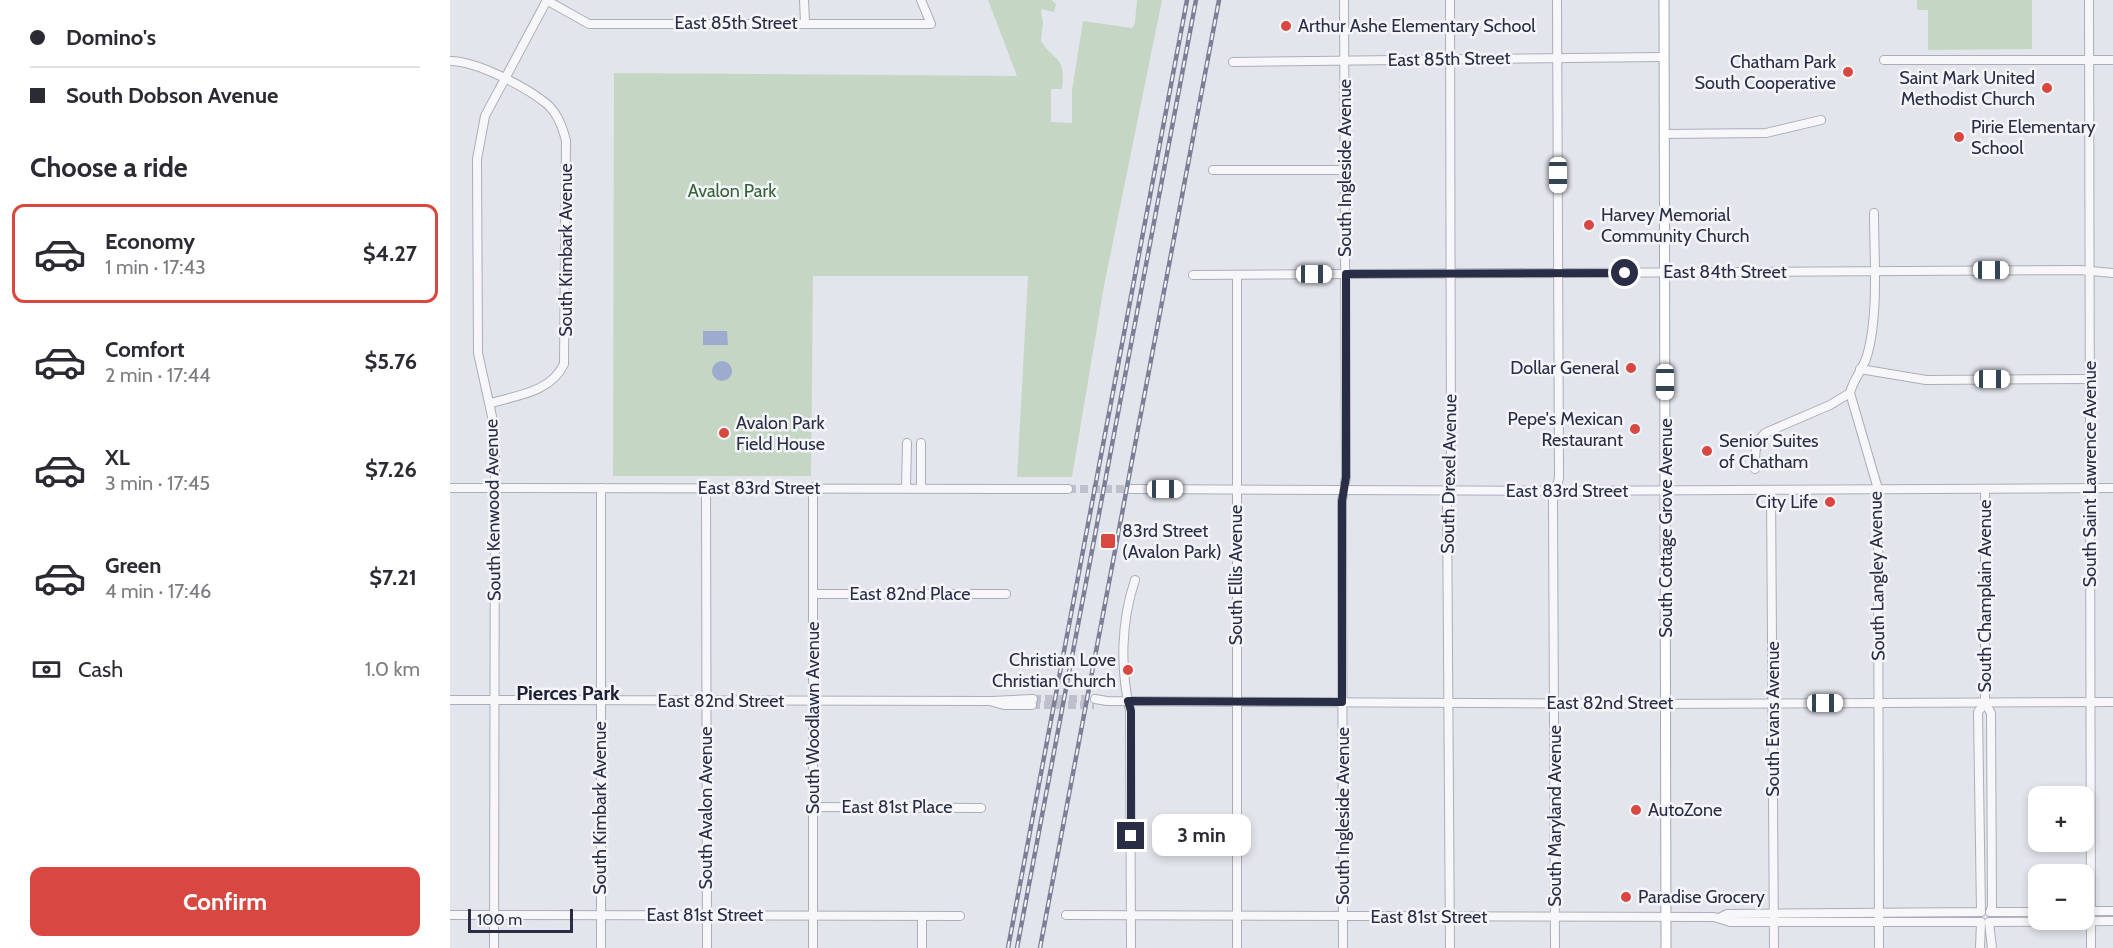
<!DOCTYPE html>
<meta charset="utf-8">
<style>
body{margin:0;font-family:Cabin,sans-serif;background:#f2f2f3;color:#2b2b33;height:100vh;display:flex;flex-direction:column;font-size:22px;white-space:nowrap}
*{box-sizing:border-box;margin:0}
p{font-size:20px;color:#7c7c81}
.icon{flex:none;width:33px;height:33px;fill:none;stroke:currentColor;stroke-width:2;stroke-linecap:round;stroke-linejoin:round}
.map{position:relative;flex:1;overflow:hidden}
.panel{display:flex;flex-direction:column;background:#fff;width:450px}
.panel>*{flex:none}
.banner{display:grid;align-content:center;height:132px;padding:0 30px;background:#fff}
.tools{position:absolute;left:1578px;top:786px;display:grid;gap:12px}
.tools a{display:grid;place-items:center;width:66px;height:66px;border-radius:12px;background:#fff;box-shadow:0 3px 9px #0003;font-size:30px}
.scale{position:absolute;left:18px;bottom:15px;width:105px;box-sizing:border-box;padding-left:6px;border:3px solid #292e46;border-top:0;font-size:16px;line-height:21px;white-space:nowrap;color:#292e46;-webkit-text-stroke:4px #f4f5f9;paint-order:stroke}
.end{position:absolute;width:27px;height:27px;margin:-14px;border:8px solid #292e46;background:#fff;box-shadow:0 0 0 3px #fff}
.from{border-radius:50%}
.bubble{position:absolute;height:42px;border-radius:12px;background:#fff;box-shadow:0 3px 9px #0003;font-size:20px;font-weight:800;line-height:42px;text-align:center}
.car{position:absolute;width:18px;height:36px;margin:-18px -9px;border-radius:8px;box-shadow:0 0 4px 2px #0007;background:linear-gradient(#fff 24%,#345 0 40%,#fff 0 76%,#345 0 86%,#fff 0)}
.banner b{display:flex;align-items:center;gap:21px;height:57px;font-size:22px}
.banner b+b{border-top:2px solid #e1e1e2}
.banner i{width:15px;height:15px;background:#2b2b33}
ul{padding:0;list-style:none}
li{display:flex;align-items:center;gap:18px;height:99px;margin:0 12px 9px;padding:0 18px;border:3px solid transparent;border-radius:12px}
li div{flex:1}
li b{display:block;font-size:22px}
li em{font-style:normal;font-weight:800}
li.current{border-color:#d84841}
li>.icon{width:54px;height:54px;stroke-width:1.5}
h2{padding:0 30px;font-size:27px;line-height:72px}
.pay{display:flex;align-items:center;gap:15px;height:66px;padding:0 30px;font-size:22px}
.pay p{margin-inline-start:auto}
.action{display:flex;gap:12px;margin-top:auto;padding:12px 30px}
.action a{flex:1;height:69px;border-radius:12px;background:#d84841;color:#fff;font-size:24px;font-weight:800;line-height:69px;text-align:center}
main{display:flex;flex:1;min-height:0}
.map>svg:first-child{display:block}
</style>
<main>
<section class="panel">
<div class="banner">
<b><i class="from"></i>Domino's</b>
<b><i></i>South Dobson Avenue</b>
</div>
<h2>Choose a ride</h2>
<ul>
<li class="current"><svg class="icon" aria-label="car" viewBox="0 0 24 24"><path d="M5 17H2v-5l4-1 3-4h7l3 4 3 1v5h-3M9 17h6M6 11h13"/><circle cx="7" cy="17" r="2"/><circle cx="17" cy="17" r="2"/></svg><div><b>Economy</b><p>1 min · 17:43</p></div><em>$4.27</em></li>
<li><svg class="icon" aria-label="car" viewBox="0 0 24 24"><path d="M5 17H2v-5l4-1 3-4h7l3 4 3 1v5h-3M9 17h6M6 11h13"/><circle cx="7" cy="17" r="2"/><circle cx="17" cy="17" r="2"/></svg><div><b>Comfort</b><p>2 min · 17:44</p></div><em>$5.76</em></li>
<li><svg class="icon" aria-label="car" viewBox="0 0 24 24"><path d="M5 17H2v-5l4-1 3-4h7l3 4 3 1v5h-3M9 17h6M6 11h13"/><circle cx="7" cy="17" r="2"/><circle cx="17" cy="17" r="2"/></svg><div><b>XL</b><p>3 min · 17:45</p></div><em>$7.26</em></li>
<li><svg class="icon" aria-label="car" viewBox="0 0 24 24"><path d="M5 17H2v-5l4-1 3-4h7l3 4 3 1v5h-3M9 17h6M6 11h13"/><circle cx="7" cy="17" r="2"/><circle cx="17" cy="17" r="2"/></svg><div><b>Green</b><p>4 min · 17:46</p></div><em>$7.21</em></li>
</ul>
<div class="pay"><svg class="icon" aria-label="cash" viewBox="0 0 24 24"><path d="M3 7h18v10H3z"/><circle cx="12" cy="12" r="2"/></svg>Cash<p>1.0 km</p></div>
<div class="action"><a>Confirm</a></div>
</section>
<div class="map">
<svg width="1663" height="948" viewBox="0 0 1663 948">
<rect width="100%" height="100%" fill="#e3e5ec"/>
<g fill="#c5d7c4">
<path d="M538,0H602L606,4L604,12L592,9L591,12L593,22L591,41C605,63 616,55 612,89H601V122L622,123V90L633,21L682,28L685,23L687,0H712L654,286L622,477H567L578,276H363L361,476H163L164,73L567,76Z"/>
<polygon points="1467,0 1582,0 1582,49 1478,50 1478,10 1467,10"/>
</g>
<g fill="#9cabce">
<polygon points="253,331 277,331 278,345 253,345"/>
<circle cx="272" cy="371" r="10"/>
</g>
<g fill="none" stroke-linecap="round" stroke-linejoin="round">
<g stroke="#bec0cb" stroke-width="8" stroke-dasharray="8 4" stroke-linecap="butt">
<polyline points="618,489 680,489"/>
<polyline points="583,699 645,699"/>
<polyline points="582,705 644,705"/>
</g>
<defs>
<g id="minor">
<polyline points="96,0 139,24 481,24 471,0"/>
<polyline points="354,0 355,23"/>
<polyline points="1000,0 1001,477 997,501 1000,948"/>
<polyline points="1639,0 1641,948"/>
<polyline points="1434,60 1663,60"/>
<path d="M0,61C27,61 76,87 97,104C108,114 113,128 116,141L114,364C101,392 68,395 41,403"/>
<polyline points="783,62 1214,57"/>
<polyline points="1214,134 1316,133 1371,120"/>
<polyline points="763,170 895,170"/>
<path d="M1424,213C1424,255 1429,316 1417,356C1413,369 1403,380 1400,393L1428,489L1429,948"/>
<polyline points="743,275 1629,270 1663,273"/>
<polyline points="1410,369 1476,380 1639,379"/>
<path d="M1305,469C1305,454 1304,444 1315,433L1380,405L1400,393"/>
<polyline points="456,487 457,443"/>
<polyline points="471,487 471,443"/>
<polyline points="0,488 618,489"/>
<polyline points="256,488 257,948"/>
<polyline points="680,489 1106,491 1663,488"/>
<polyline points="1535,489 1535,703 1541,713 1542,907 1540,912 1588,912"/>
<polyline points="1321,490 1324,948"/>
<polyline points="363,594 556,594"/>
<polyline points="645,699 657,701 1191,704 1663,702"/>
<polyline points="0,700 542,701 583,699"/>
<polyline points="543,702 554,705 582,705"/>
<polyline points="363,807 531,808"/>
<polyline points="1634,911 1663,911"/>
<polyline points="0,915 510,916"/>
<polyline points="616,915 1264,917 1280,922 1531,922 1530,948"/>
<polyline points="1269,918 1277,914 1531,912 1528,712 1535,703"/>
<polyline points="44,948 45,430 28,353 27,159 35,116 97,0"/>
<polyline points="151,948 151,488"/>
<polyline points="363,948 363,487"/>
<polyline points="472,948 472,916"/>
<path d="M681,948L680,711C670,669 671,621 685,580"/>
<polyline points="787,948 787,275"/>
<polyline points="893,948 892,501 896,477 894,0"/>
<polyline points="1105,948 1103,500 1109,478 1107,0"/>
<polyline points="1542,948 1539,922 1663,921"/>
</g>
<polyline id="major" points="1214,0 1216,948"/>
</defs>
<use href="#minor" stroke="#abaeba" stroke-width="10"/>
<use href="#major" stroke="#a2a6b9" stroke-width="11"/>
<use href="#minor" stroke="#f7f7fa" stroke-width="8"/>
<use href="#major" stroke="#fff" stroke-width="9"/>
<defs>
<g id="rail">
<polyline points="558,948 737,0"/>
<polyline points="567,948 746,0"/>
<polyline points="590,948 769,0"/>
</g>
</defs>
<use href="#rail" stroke="#7b8097" stroke-width="4.5"/>
<use href="#rail" stroke="#f4f5f9" stroke-width="2" stroke-dasharray="7" stroke-linecap="butt"/>
</g>
<g fill="none" stroke-linecap="round" stroke-linejoin="round">
<polyline stroke="#292e46" stroke-width="8" points="681,836 681,711 678,701 892,702 892,501 896,477 896,274 1175,273"/>
</g>
<g fill="#d84841" stroke="#f4f5f9" stroke-width="2">
<circle cx="836" cy="26" r="6"/>
<circle cx="1398" cy="72" r="6"/>
<circle cx="1597" cy="88" r="6"/>
<circle cx="1509" cy="137" r="6"/>
<circle cx="1139" cy="225" r="6"/>
<circle cx="1181" cy="368" r="6"/>
<circle cx="1185" cy="429" r="6"/>
<circle cx="274" cy="433" r="6"/>
<circle cx="1257" cy="451" r="6"/>
<circle cx="1380" cy="502" r="6"/>
<rect x="650" y="533" width="16" height="16" rx="3"/>
<circle cx="678" cy="670" r="6"/>
<circle cx="1186" cy="810" r="6"/>
<circle cx="1176" cy="897" r="6"/>
</g>
<g text-anchor="middle" dominant-baseline="central" stroke-width="5" stroke-linejoin="round" paint-order="stroke">
<g font-size="18" fill="#292e46" stroke="#f4f5f9">
<text x="286" y="23">East 85th Street</text>
<text transform="translate(999 59) rotate(-1)">East 85th Street</text>
<text transform="translate(895 168) rotate(-90)">South Ingleside Avenue</text>
<text transform="translate(116 250) rotate(-90)">South Kimbark Avenue</text>
<text x="1275" y="272">East 84th Street</text>
<text transform="translate(999 474) rotate(-89)">South Drexel Avenue</text>
<text transform="translate(1640 474) rotate(-90)">South Saint Lawrence Avenue</text>
<text x="309" y="488">East 83rd Street</text>
<text x="1117" y="491">East 83rd Street</text>
<text transform="translate(43 510) rotate(-91)">South Kenwood Avenue</text>
<text transform="translate(1216 528) rotate(-90)">South Cottage Grove Avenue</text>
<text transform="translate(786 575) rotate(-90)">South Ellis Avenue</text>
<text transform="translate(1427 576) rotate(-91)">South Langley Avenue</text>
<text x="460" y="594">East 82nd Place</text>
<text transform="translate(1535 596) rotate(-90)">South Champlain Avenue</text>
<text x="271" y="701">East 82nd Street</text>
<text x="1160" y="703">East 82nd Street</text>
<text transform="translate(363 718) rotate(-90)">South Woodlawn Avenue</text>
<text transform="translate(1323 719) rotate(-90)">South Evans Avenue</text>
<text x="447" y="807">East 81st Place</text>
<text transform="translate(150 808) rotate(-90)">South Kimbark Avenue</text>
<text transform="translate(256 808) rotate(-90)">South Avalon Avenue</text>
<text transform="translate(893 816) rotate(-90)">South Ingleside Avenue</text>
<text transform="translate(1105 816) rotate(-90)">South Maryland Avenue</text>
<text x="255" y="915">East 81st Street</text>
<text x="979" y="917">East 81st Street</text>
</g>
<g font-size="18" fill="#292e46" stroke="#f4f5f9" text-anchor="start">
<text x="848" y="26">Arthur Ashe Elementary School</text>
<text x="1386" y="62" text-anchor="end">Chatham Park<tspan x="1386" dy="21">South Cooperative</tspan></text>
<text x="1585" y="78" text-anchor="end">Saint Mark United<tspan x="1585" dy="21">Methodist Church</tspan></text>
<text x="1521" y="127">Pirie Elementary<tspan x="1521" dy="21">School</tspan></text>
<text x="1151" y="215">Harvey Memorial<tspan x="1151" dy="21">Community Church</tspan></text>
<text x="1169" y="368" text-anchor="end">Dollar General</text>
<text x="1173" y="419" text-anchor="end">Pepe's Mexican<tspan x="1173" dy="21">Restaurant</tspan></text>
<text x="286" y="423">Avalon Park<tspan x="286" dy="21">Field House</tspan></text>
<text x="1269" y="441">Senior Suites<tspan x="1269" dy="21">of Chatham</tspan></text>
<text x="1368" y="502" text-anchor="end">City Life</text>
<text x="672" y="531">83rd Street<tspan x="672" dy="21">(Avalon Park)</tspan></text>
<text x="666" y="660" text-anchor="end">Christian Love<tspan x="666" dy="21">Christian Church</tspan></text>
<text x="1198" y="810">AutoZone</text>
<text x="1188" y="897">Paradise Grocery</text>
</g>
<g font-size="18" fill="#366336" stroke="#f4f5f9">
<text x="282" y="191">Avalon Park</text>
</g>
<g font-size="20" font-weight="bold" fill="#1c1f37" stroke="#f4f5f9">
<text x="118" y="693">Pierces Park</text>
</g>
</g>
</svg>
<div class="tools">
<a>+</a>
<a>−</a>
</div>
<div class="scale">100 m</div>
<i class="end from" style="left:1175px;top:273px"></i>
<i class="end" style="left:681px;top:836px"></i>
<div class="bubble" style="left:702px;top:814px;width:99px">3 min</div>
<i class="car" style="left:1108px;top:175px;rotate:180deg"></i>
<i class="car" style="left:1541px;top:270px;rotate:90deg"></i>
<i class="car" style="left:864px;top:274px;rotate:90deg"></i>
<i class="car" style="left:1542px;top:379px;rotate:90deg"></i>
<i class="car" style="left:1215px;top:382px;rotate:180deg"></i>
<i class="car" style="left:715px;top:489px;rotate:90deg"></i>
<i class="car" style="left:1375px;top:703px;rotate:90deg"></i>
</div>
</main>
